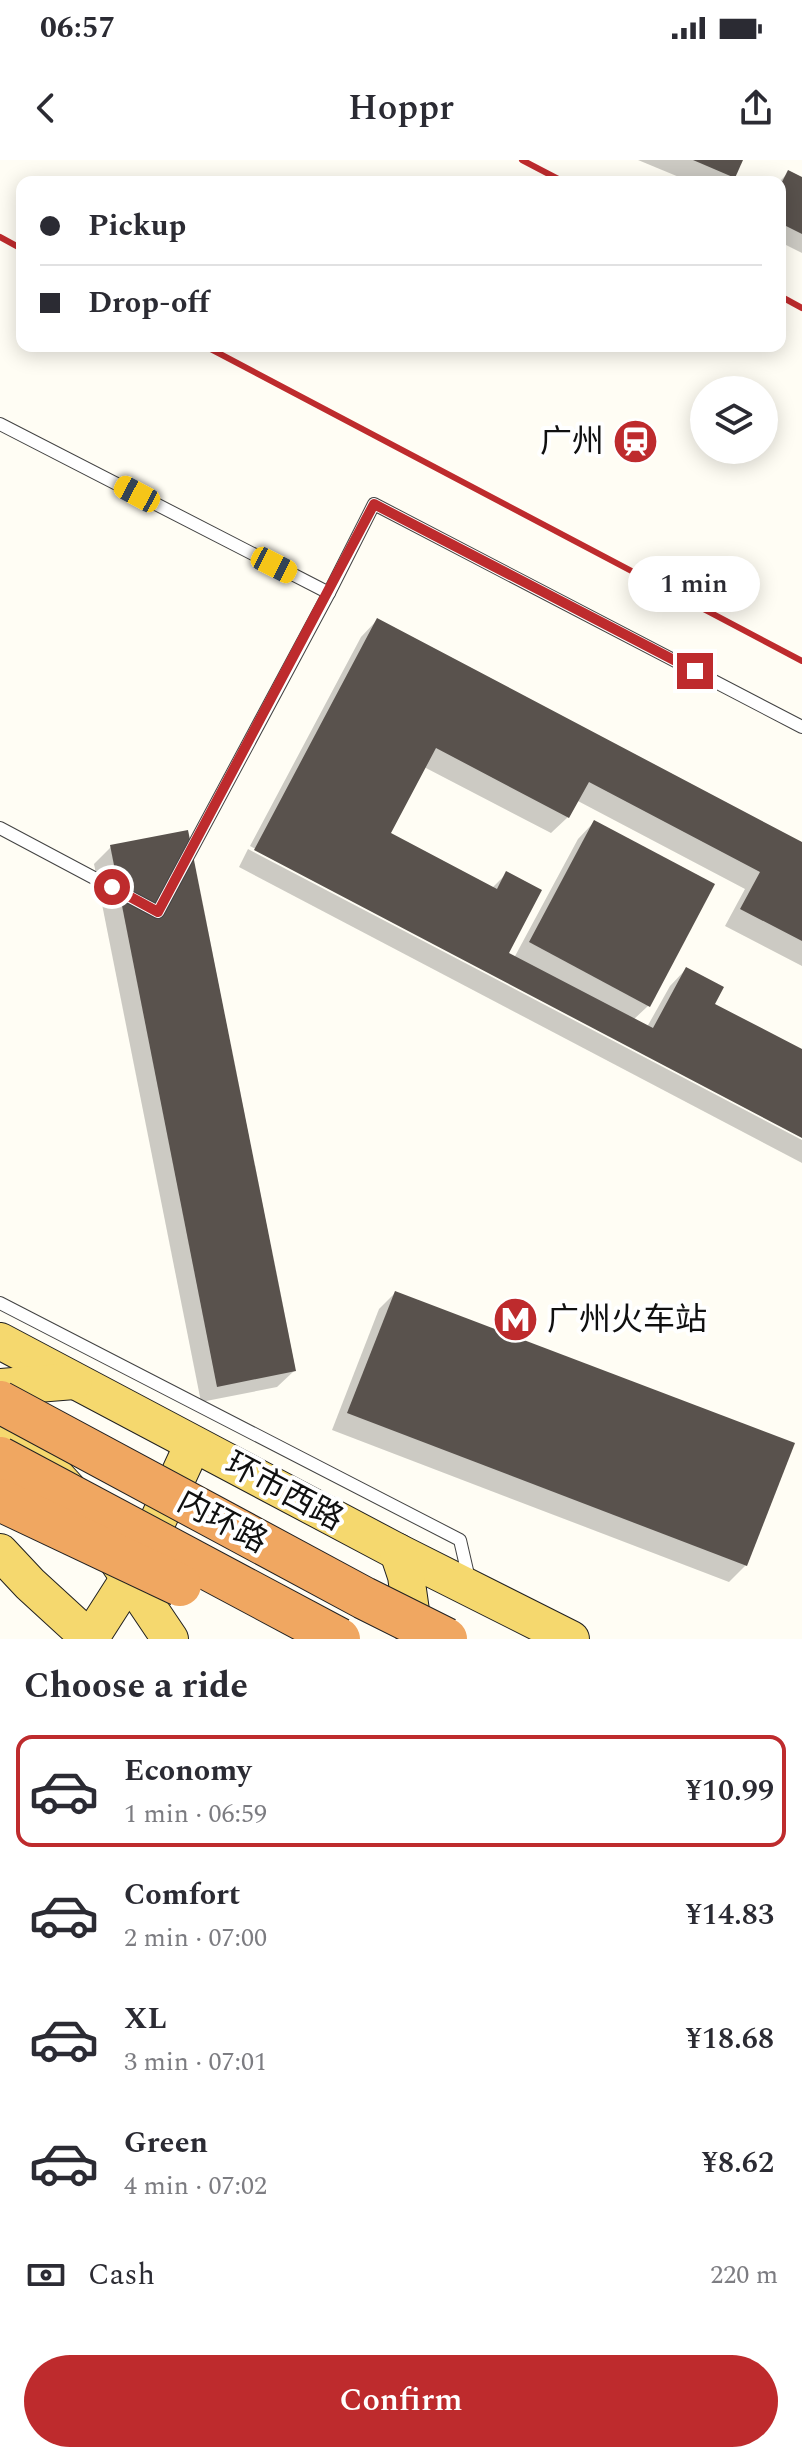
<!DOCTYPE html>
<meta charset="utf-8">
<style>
body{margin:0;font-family:Spectral,"Noto Sans SC",serif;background:#f2f2f3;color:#2b2b33;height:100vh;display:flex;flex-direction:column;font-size:30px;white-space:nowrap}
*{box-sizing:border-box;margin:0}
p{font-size:26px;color:#7c7c81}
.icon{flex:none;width:44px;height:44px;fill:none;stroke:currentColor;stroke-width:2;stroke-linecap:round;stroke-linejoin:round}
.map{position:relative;height:1479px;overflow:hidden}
.panel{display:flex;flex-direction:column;background:#fff;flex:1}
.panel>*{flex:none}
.hud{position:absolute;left:16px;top:16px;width:770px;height:176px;border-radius:16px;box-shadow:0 4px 20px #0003;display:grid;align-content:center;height:176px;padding:0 24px;background:#fff}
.tools{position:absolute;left:690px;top:216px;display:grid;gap:16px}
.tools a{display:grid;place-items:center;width:88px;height:88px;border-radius:50%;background:#fff;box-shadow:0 4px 20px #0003;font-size:40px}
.end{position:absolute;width:36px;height:36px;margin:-18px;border:10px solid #be2b2d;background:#fff;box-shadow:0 0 0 4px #fff}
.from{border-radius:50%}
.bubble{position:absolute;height:56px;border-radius:28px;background:#fff;box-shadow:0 4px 20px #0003;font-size:26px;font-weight:600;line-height:56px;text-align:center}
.car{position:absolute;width:24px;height:48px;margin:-24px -12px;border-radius:10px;box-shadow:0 0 6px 2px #0007;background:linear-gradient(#f5c518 24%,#345 0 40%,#f5c518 0 76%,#345 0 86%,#f5c518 0)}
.hud b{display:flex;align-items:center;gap:28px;height:76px;font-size:30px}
.hud b+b{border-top:2px solid #e1e1e2}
.hud i{width:20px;height:20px;background:#2b2b33}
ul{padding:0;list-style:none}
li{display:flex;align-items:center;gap:24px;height:112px;margin:0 16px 12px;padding:0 8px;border:4px solid transparent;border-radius:16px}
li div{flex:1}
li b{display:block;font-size:30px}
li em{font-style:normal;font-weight:600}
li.current{border-color:#be2b2d}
li>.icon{width:72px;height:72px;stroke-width:1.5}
h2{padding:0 24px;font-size:36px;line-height:96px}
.pay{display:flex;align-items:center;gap:20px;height:88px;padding:0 24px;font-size:30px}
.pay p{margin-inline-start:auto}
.button{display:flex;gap:16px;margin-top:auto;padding:16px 24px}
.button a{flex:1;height:92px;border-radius:48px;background:#be2b2d;color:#fff;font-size:32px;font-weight:600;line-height:92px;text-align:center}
.status{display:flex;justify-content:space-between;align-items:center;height:56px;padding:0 40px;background:#fff;direction:ltr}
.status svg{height:22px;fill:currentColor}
header{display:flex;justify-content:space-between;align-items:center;height:104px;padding:0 24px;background:#fff;font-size:36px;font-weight:600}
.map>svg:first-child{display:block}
</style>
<div class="status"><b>06:57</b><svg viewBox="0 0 49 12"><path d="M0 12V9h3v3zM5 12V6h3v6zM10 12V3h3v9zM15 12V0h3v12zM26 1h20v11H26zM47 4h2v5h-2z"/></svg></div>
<header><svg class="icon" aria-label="back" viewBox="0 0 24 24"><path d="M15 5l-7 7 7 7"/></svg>Hoppr<svg class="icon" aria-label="share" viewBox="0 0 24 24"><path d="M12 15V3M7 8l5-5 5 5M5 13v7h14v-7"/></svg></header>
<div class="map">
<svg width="802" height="1479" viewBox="0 0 802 1479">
<rect width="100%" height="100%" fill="#fffdf4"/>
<g fill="#0003">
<polygon points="638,0 741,0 734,16 728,22 691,22"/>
<polygon points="789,12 802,19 802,93 780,82 779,22"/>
<polygon points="377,460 802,684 802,806 725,766 745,729 576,640 568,657 551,673 424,607 389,674 492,728 507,713 506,794 514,798 578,679 594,662 648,846 633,860 647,867 670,826 686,809 712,845 802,892 802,976 250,686 361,477"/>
<polygon points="111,687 294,1211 277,1227 201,1242 94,704"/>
<polygon points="248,689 802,980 802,1003 239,707"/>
<polygon points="395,1133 746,1405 729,1422 332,1270 379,1149"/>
</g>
<g fill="#59524d">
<polygon points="693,0 743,0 735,18"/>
<polygon points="788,10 802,17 802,74 780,63 780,26"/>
<polygon points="377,458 802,682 802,781 740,749 760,712 589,622 569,658 436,588 391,673 497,729 506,711 542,730 509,793 653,868 686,807 724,827 715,844 802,889 802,978 254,690"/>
<polygon points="594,660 715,724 650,847 529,782"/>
<polygon points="188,670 296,1211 217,1227 110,685"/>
<polygon points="395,1131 795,1283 747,1406 347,1253"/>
</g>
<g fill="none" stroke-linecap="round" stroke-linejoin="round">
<defs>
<g id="lane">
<polyline points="0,264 329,433 158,752 0,668"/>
<polyline points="329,433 374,344 802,567"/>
<polyline points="0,1143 460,1380 469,1419"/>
</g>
<g id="primary">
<polyline points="0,1181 398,1392 571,1479"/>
<polyline points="0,1227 74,1221"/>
<polyline points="0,1264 35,1293 68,1329"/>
<polyline points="108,1387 170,1479"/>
<polyline points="0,1392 30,1424 90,1479"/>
<polyline points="398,1392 406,1416 415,1479"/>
<polyline points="90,1479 138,1404 193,1284"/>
</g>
</defs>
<use href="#lane" stroke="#434343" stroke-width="14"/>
<use href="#primary" stroke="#212121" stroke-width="38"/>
<use href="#lane" stroke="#fff" stroke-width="12"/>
<use href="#primary" stroke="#f5d86e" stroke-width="36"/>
<g stroke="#be2b2d" stroke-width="6">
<polyline points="522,0 564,22"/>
<polyline points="0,77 22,89"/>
<polyline points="780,136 802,148"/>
<polyline points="205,186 802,501"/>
</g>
<defs>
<g id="highway-bridge">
<polyline points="0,1242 364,1438 446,1479"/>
<polyline points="0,1298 339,1479"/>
<polyline points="0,1340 180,1425"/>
</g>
</defs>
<use href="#highway-bridge" stroke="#212121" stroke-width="44" stroke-linecap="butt"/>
<use href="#highway-bridge" stroke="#f0a761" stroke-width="42"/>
</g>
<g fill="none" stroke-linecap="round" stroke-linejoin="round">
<polyline stroke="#be2b2d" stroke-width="10" points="112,727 158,752 374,344 695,511"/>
</g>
<defs>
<symbol id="station-disc" viewBox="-11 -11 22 22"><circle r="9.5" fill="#be2b2d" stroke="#fff"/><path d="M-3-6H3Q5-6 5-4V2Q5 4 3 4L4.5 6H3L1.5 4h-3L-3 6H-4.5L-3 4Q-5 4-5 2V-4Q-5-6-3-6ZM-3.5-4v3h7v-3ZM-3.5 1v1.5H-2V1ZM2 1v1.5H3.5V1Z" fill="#fff"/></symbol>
<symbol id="metro-disc" viewBox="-11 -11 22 22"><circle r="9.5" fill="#be2b2d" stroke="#fff"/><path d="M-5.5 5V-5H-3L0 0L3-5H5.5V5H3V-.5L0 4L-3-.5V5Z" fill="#fff"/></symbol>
</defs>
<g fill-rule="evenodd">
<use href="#station-disc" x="610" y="256" width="51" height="51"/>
<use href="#metro-disc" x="490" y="1134" width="51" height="51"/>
</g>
<g text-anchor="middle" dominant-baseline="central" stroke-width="8" stroke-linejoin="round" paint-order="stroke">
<g font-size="32" fill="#101010" stroke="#fff" text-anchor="end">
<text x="604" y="282">广州</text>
<text x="547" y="1160" text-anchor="start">广州火车站</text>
</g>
<g font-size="32" fill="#101010" stroke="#fff">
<text transform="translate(284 1332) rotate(28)">环市西路</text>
<text transform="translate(222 1362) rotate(28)">内环路</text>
</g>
</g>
</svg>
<div class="tools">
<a><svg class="icon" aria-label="layers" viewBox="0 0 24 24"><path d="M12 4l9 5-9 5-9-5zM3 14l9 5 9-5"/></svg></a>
</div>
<i class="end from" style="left:112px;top:727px"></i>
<i class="end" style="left:695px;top:511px"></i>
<div class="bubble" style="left:628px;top:396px;width:132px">1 min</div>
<i class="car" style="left:137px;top:334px;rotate:298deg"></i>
<i class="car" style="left:274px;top:405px;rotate:117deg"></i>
<div class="hud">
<b><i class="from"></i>Pickup</b>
<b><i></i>Drop-off</b>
</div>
</div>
<section class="panel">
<h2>Choose a ride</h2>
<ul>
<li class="current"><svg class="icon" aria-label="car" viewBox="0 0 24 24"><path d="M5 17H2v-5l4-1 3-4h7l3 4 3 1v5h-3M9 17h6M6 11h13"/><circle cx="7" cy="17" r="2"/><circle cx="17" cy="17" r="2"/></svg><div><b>Economy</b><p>1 min · 06:59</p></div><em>¥10.99</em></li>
<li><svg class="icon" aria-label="car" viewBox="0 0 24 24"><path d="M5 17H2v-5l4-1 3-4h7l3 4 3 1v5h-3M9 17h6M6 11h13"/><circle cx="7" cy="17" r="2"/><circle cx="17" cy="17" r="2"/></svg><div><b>Comfort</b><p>2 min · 07:00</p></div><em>¥14.83</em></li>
<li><svg class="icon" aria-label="car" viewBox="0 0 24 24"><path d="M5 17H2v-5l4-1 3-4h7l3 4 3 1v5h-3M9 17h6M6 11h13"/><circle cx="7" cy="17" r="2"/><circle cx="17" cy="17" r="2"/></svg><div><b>XL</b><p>3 min · 07:01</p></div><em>¥18.68</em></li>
<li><svg class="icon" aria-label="car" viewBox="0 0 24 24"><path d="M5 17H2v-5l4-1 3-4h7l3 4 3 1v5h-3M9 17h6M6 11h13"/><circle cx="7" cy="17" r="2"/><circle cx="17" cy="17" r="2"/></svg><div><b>Green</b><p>4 min · 07:02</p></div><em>¥8.62</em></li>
</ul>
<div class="pay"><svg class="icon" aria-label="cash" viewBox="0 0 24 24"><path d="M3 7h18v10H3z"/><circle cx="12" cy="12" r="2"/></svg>Cash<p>220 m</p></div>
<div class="button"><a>Confirm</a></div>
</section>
